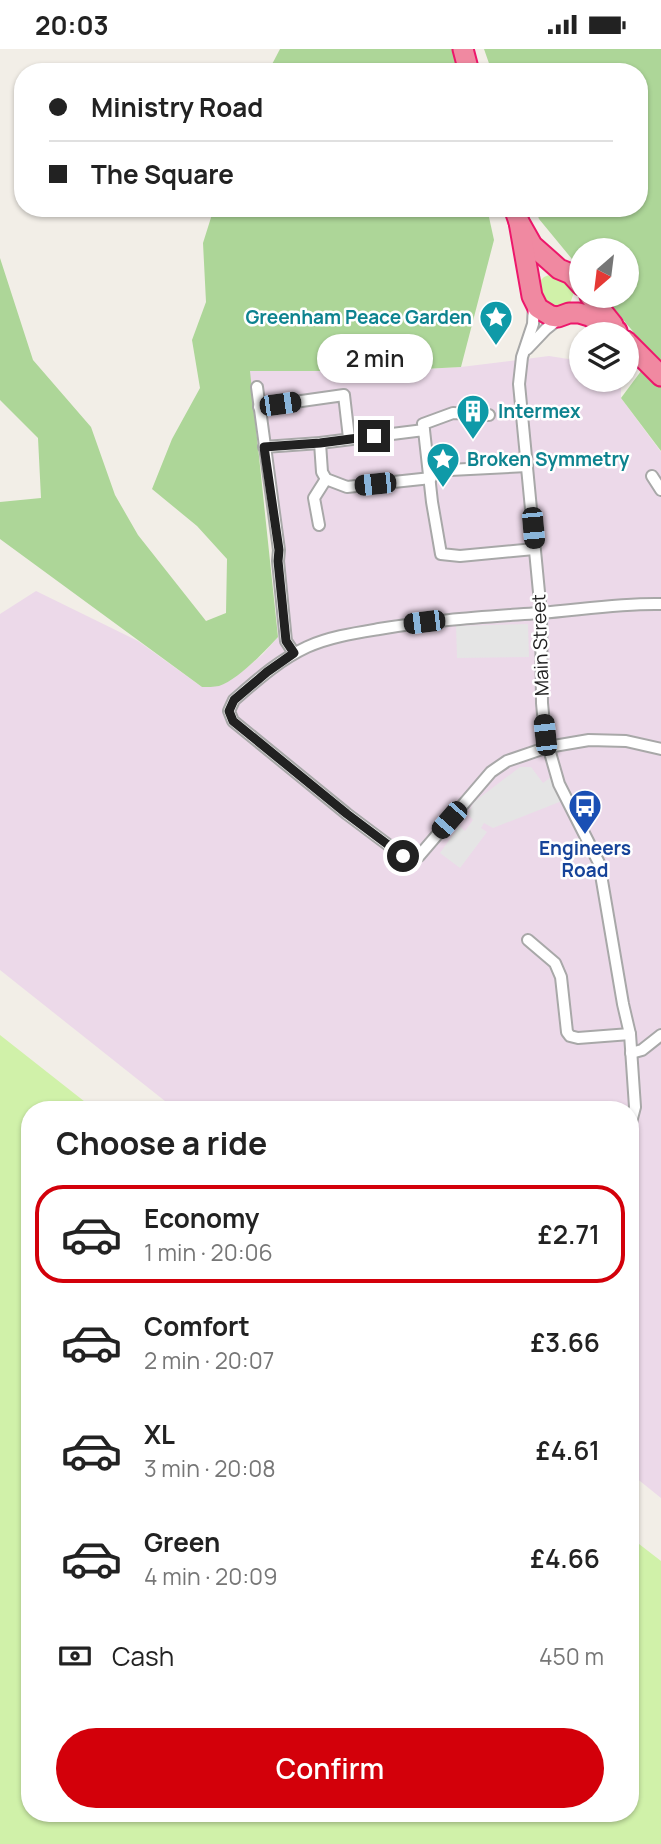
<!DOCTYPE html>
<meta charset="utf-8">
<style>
body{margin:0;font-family:Manrope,sans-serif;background:#f6f6f6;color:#222;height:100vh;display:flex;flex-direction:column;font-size:26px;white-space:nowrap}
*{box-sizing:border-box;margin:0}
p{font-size:23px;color:#767676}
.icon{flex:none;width:38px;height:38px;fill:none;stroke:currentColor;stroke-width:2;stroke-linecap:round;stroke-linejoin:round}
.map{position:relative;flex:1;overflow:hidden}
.details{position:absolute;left:21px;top:1052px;width:618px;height:721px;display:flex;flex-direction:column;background:#fff;border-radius:28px;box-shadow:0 2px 5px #0004}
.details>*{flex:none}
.top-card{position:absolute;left:14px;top:14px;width:634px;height:154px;border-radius:28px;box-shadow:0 2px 5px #0004;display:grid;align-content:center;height:154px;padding:0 35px;background:#fff}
.needle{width:46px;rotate:208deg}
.tools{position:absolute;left:569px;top:189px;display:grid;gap:14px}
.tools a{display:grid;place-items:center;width:70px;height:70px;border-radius:50%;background:#fff;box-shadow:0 2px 5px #0004;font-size:35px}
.end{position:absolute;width:32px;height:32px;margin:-16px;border:9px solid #212121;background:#fff;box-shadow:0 0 0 4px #fff}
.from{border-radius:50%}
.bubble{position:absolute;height:49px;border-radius:24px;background:#fff;box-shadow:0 2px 5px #0004;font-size:23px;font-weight:600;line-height:49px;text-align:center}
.car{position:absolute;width:21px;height:42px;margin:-21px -10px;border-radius:9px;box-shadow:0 0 5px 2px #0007;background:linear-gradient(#222 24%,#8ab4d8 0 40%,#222 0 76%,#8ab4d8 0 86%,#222 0)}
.top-card b{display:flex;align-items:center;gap:24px;height:66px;font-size:26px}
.top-card b+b{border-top:2px solid #e0e0e0}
.top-card i{width:18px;height:18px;background:#222}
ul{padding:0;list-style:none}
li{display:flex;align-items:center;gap:21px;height:98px;margin:0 14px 10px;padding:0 21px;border:4px solid transparent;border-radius:28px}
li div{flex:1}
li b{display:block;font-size:26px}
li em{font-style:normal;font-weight:600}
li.selected{border-color:#d3000a}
li>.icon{width:63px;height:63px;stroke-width:1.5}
h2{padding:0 35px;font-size:32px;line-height:84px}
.pay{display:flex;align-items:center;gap:18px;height:77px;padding:0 35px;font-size:26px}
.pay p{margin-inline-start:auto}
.cta{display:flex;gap:14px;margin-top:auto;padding:14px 35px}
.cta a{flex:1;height:80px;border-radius:42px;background:#d3000a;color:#fff;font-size:28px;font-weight:600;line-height:80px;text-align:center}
.status{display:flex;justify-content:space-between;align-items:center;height:49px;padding:0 35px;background:#fff;direction:ltr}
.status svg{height:19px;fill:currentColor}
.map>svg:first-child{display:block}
</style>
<div class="status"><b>20:03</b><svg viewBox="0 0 49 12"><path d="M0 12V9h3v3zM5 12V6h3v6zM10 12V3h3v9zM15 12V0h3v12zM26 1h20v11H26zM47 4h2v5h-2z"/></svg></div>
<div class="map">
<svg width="661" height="1795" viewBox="0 0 661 1795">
<rect width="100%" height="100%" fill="#f2eee7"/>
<polygon fill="#ecd9e9" points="549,307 581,312 581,331 621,331 621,349 661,403 661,1449 630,1424 630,1060 175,1060 0,921 0,565 36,542 138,592 202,638 243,622 263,605 278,588 273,521 279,501 249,322 385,322 461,318"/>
<g fill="#d0f1a9">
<polygon points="554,224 558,224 574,243 570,255 563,260 542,256 539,233 544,228"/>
<polygon points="0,986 94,1060 30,1060 30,1764 630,1764 630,1488 661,1512 661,1795 0,1795"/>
</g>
<g fill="#add698">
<polygon points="280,0 452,0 458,23 268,23"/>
<polygon points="484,0 661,0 661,402 621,349 653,306 603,247 626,247 626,201 581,201 581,221 539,170 535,159 639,159 639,23 492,23"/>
<path d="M214,159H487L494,191L461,318L385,322H250L278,588C265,602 238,631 219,637C214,638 207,638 202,638L0,490V453L41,449L38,389L0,351V209L33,311L91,378L115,446L138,486L206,572L226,564L227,510L197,477L152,440L172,390L200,339L192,291L206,253L203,194Z"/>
</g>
<g fill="#e5e5e5">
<polygon points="528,575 529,608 457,609 456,577"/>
<polygon points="520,718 531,718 543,734 551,728 562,752 493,779 484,774 481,779 487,783 460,819 440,804 459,777 465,782 473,771 468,765 474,753"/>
</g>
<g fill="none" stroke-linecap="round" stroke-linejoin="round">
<defs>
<g id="street">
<polyline points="534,255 533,275 522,308 519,335 541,564 542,654 545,686 559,735 599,814 623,955 630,985 635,1058 630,1077"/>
<polyline points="527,300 546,280 561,268"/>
<polyline points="257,338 279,501 278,512 286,592 294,604"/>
<polyline points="259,358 344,346 349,389"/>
<polyline points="424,381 423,375 453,364 489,366"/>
<polyline points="320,394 322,423 326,430 347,438 431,429"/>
<polyline points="264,398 320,394 424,381 432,453 441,505 460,507 534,500"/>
<polyline points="430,422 527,417"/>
<polyline points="652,427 661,441"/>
<polyline points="319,476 314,449 326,430"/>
<path d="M661,555C620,554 579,561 539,564C485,568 432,571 379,580C355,584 329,588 307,598C279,611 256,632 234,651L229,662L233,672L347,765L403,807L411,809L419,807L491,723L507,712L548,698L589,691L626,692L661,700"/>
<polyline points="528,891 555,914 561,928 567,983 570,987 578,989 630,985"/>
<polyline points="631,1004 642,1001 661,986"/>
</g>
<g id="highway">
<polyline points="463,0 469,23"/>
<polyline points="514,159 519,173 532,196 559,220 571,225 581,236"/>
<polyline points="519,173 532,247 538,259 551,267 558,268 569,264 579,264 589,267 617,282"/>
<polyline points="590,247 613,276"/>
<polyline points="626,292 661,327"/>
</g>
</defs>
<use href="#street" stroke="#a8a8a8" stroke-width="14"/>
<use href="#highway" stroke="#ed176b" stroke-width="23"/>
<use href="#street" stroke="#fff" stroke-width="10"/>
<use href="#highway" stroke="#f089a1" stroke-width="19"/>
</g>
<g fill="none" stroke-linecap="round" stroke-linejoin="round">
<polyline stroke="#212121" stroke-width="9" points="374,387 320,394 264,398 279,501 278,512 286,592 294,604 267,623 234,651 229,662 233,672 347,765 403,807"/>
</g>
<defs>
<symbol id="sight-pin" viewBox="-11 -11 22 30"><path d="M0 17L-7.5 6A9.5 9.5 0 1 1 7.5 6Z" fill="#0f9aa8" stroke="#fff"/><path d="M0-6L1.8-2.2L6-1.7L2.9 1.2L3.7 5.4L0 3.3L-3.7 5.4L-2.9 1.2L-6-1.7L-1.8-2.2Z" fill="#fff"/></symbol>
<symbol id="building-pin" viewBox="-11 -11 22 30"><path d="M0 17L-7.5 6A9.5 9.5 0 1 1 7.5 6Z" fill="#0f9aa8" stroke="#fff"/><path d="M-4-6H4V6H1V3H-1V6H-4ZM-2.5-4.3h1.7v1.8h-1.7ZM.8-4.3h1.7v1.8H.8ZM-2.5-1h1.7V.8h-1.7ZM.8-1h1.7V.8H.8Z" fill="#fff"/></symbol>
<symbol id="bus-pin" viewBox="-11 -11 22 30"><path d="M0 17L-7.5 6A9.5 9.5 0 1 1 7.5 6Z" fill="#1a4fb4" stroke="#fff"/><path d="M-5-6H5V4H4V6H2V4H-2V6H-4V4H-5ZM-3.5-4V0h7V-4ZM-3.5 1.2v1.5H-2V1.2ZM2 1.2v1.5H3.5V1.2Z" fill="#fff"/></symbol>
</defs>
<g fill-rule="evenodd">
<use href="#sight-pin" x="477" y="249" width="38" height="52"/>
<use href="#building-pin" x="454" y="343" width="38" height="52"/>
<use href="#sight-pin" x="424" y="391" width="38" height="52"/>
<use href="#bus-pin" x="566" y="738" width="38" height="52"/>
</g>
<g text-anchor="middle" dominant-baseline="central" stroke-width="5" stroke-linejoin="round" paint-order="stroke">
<g font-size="19" font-weight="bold" fill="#0d838f" stroke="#fff" text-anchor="start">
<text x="472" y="268" text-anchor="end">Greenham Peace Garden</text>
<text x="498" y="362">Intermex</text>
<text x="467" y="410">Broken Symmetry</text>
</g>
<g font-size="19" fill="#212121" stroke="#fff">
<text transform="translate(540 596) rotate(-92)">Main Street</text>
</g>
<g font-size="19" font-weight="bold" fill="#164399" stroke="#fff">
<text x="585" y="799">Engineers<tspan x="585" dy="22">Road</tspan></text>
</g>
</g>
</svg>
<div class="tools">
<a><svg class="needle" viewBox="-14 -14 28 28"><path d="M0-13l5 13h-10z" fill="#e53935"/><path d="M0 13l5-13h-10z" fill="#767676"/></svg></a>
<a><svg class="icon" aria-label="layers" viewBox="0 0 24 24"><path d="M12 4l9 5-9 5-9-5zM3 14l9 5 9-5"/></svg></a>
</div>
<i class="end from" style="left:403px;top:807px"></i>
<i class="end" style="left:374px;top:387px"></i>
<div class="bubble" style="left:317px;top:285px;width:116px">2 min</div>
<i class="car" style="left:280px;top:355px;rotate:82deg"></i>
<i class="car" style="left:375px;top:435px;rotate:264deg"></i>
<i class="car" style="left:533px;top:479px;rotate:175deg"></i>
<i class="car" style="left:424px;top:573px;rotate:263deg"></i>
<i class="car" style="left:545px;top:686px;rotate:354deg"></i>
<i class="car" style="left:449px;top:771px;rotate:221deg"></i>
<div class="top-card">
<b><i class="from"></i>Ministry Road</b>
<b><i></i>The Square</b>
</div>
<section class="details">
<h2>Choose a ride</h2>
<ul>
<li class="selected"><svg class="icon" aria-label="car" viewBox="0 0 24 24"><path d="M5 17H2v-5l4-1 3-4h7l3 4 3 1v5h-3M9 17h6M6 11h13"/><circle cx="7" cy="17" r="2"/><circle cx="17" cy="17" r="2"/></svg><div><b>Economy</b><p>1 min · 20:06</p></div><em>£2.71</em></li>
<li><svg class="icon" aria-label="car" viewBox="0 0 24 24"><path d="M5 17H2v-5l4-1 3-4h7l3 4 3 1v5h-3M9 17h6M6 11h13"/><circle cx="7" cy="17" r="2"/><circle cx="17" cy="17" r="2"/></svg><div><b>Comfort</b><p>2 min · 20:07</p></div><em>£3.66</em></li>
<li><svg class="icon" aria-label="car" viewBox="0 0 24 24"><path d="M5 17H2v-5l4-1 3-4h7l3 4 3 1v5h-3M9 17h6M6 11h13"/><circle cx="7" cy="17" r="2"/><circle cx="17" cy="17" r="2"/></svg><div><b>XL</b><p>3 min · 20:08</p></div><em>£4.61</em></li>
<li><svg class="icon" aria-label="car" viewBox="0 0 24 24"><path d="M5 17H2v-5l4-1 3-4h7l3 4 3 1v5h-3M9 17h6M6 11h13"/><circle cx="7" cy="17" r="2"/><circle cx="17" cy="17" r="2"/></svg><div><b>Green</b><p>4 min · 20:09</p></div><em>£4.66</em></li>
</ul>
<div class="pay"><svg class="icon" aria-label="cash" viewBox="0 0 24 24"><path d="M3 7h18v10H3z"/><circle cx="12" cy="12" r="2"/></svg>Cash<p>450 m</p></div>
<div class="cta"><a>Confirm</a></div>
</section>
</div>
